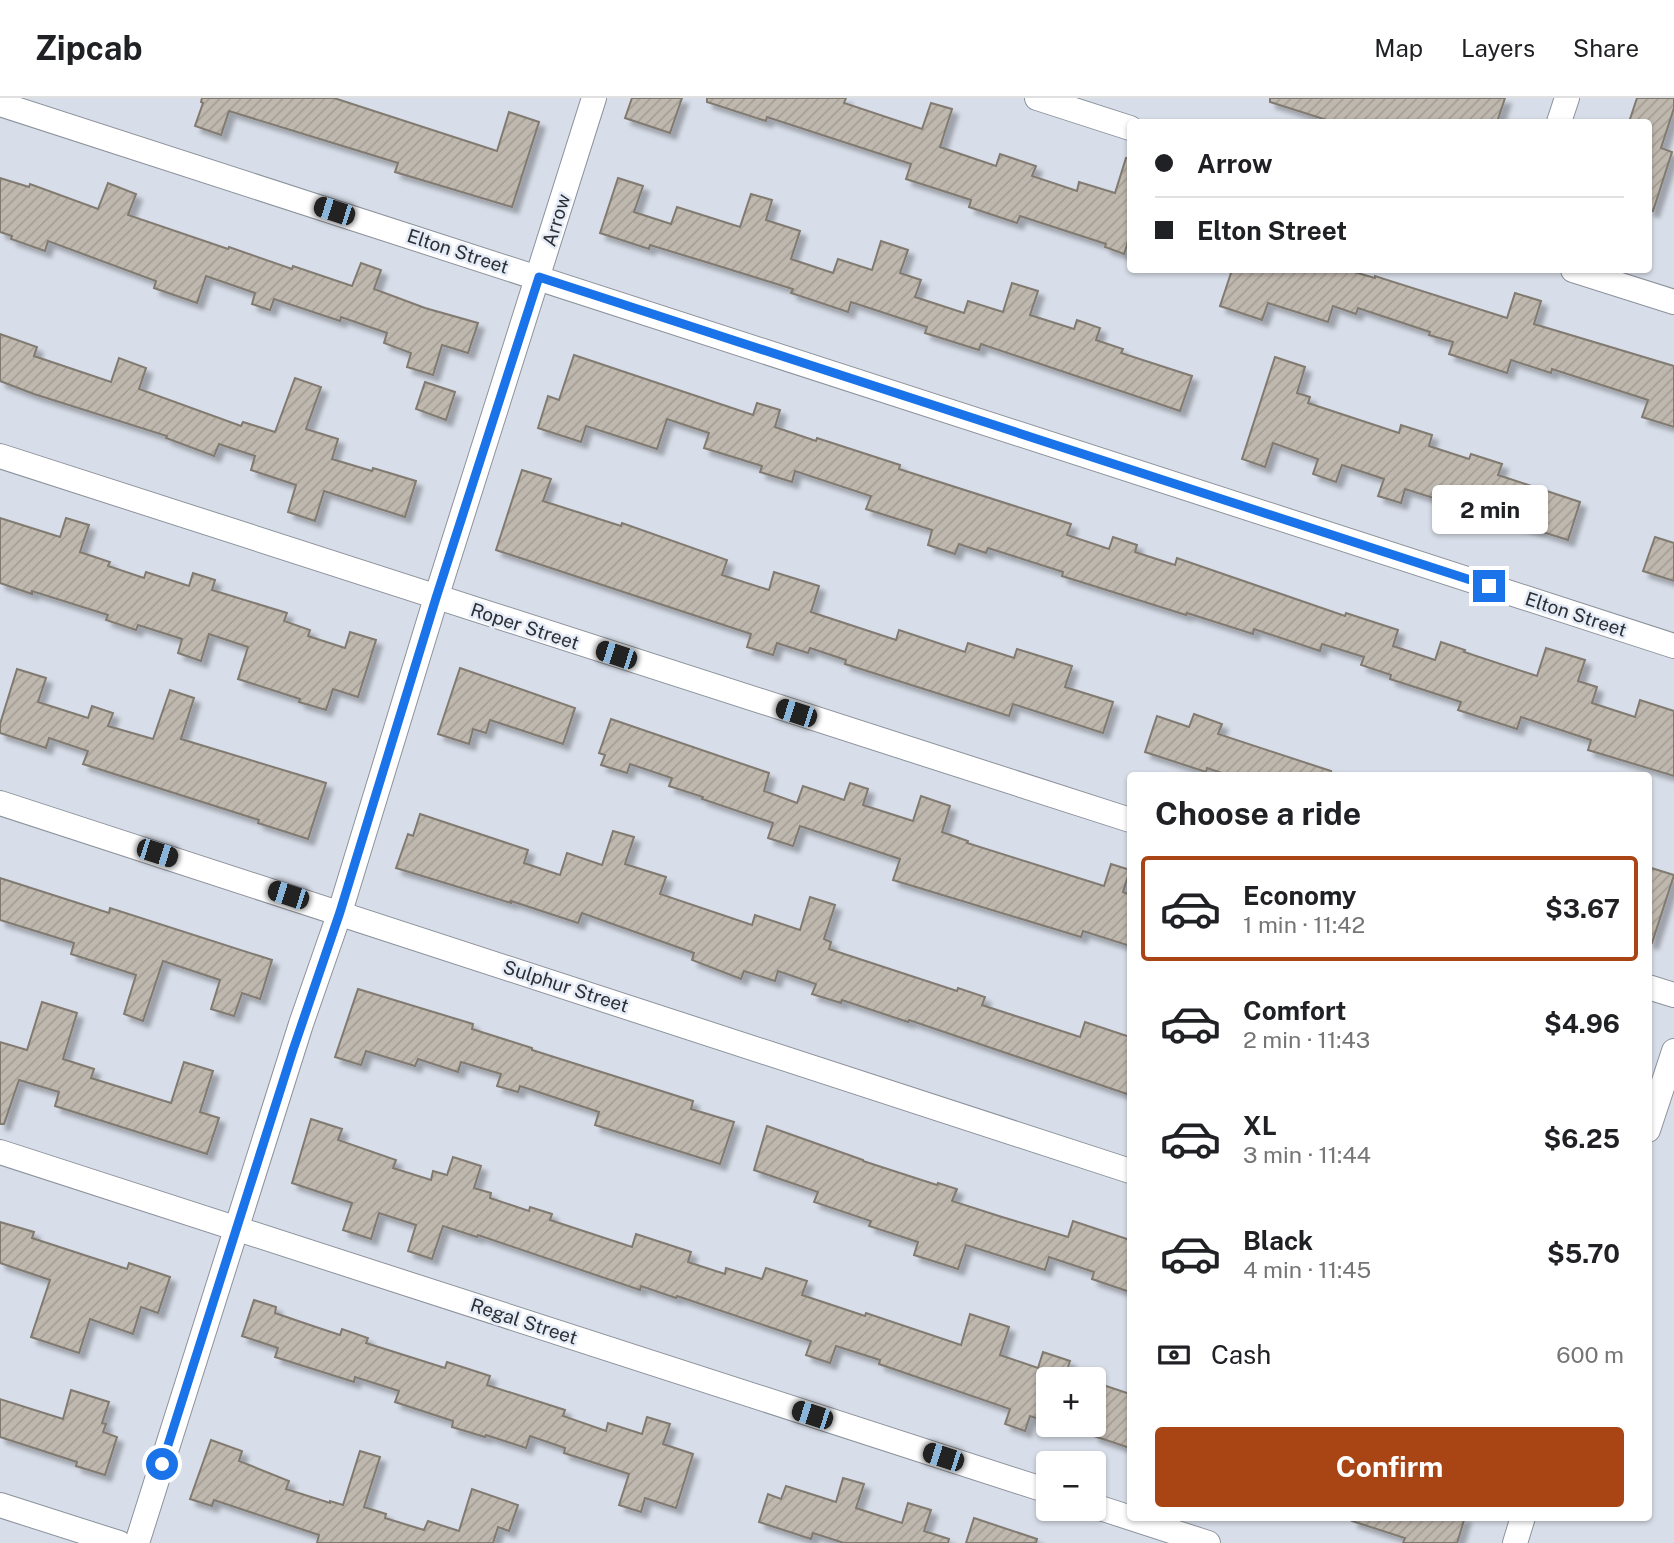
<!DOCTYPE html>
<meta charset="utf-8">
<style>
body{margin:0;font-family:"Public Sans",sans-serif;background:#f2f2f2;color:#202124;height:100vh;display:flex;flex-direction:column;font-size:26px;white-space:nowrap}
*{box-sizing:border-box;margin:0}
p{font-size:23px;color:#757577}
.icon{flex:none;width:38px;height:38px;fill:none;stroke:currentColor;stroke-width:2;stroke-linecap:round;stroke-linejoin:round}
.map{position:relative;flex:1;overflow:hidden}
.sheet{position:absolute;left:1127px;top:674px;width:525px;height:749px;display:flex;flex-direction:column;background:#fff;border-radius:7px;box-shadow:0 2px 5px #0004}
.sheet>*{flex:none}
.hud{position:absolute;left:1127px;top:21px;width:525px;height:154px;border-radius:7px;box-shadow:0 2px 5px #0004;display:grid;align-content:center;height:154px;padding:0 28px;background:#fff}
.controls{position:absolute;left:1036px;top:1269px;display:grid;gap:14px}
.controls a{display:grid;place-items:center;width:70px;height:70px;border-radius:7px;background:#fff;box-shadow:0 2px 5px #0004;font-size:35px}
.end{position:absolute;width:32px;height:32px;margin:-16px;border:9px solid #1a73e8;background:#fff;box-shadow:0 0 0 4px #fff}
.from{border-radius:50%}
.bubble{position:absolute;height:49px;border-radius:7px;background:#fff;box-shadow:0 2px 5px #0004;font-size:23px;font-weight:700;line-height:49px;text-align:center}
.car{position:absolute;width:21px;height:42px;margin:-21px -10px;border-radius:9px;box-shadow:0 0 5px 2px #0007;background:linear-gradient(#222 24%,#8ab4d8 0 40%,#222 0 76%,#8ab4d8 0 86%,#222 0)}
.hud b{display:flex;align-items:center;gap:24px;height:66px;font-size:26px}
.hud b+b{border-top:2px solid #e0e0e0}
.hud i{width:18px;height:18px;background:#202124}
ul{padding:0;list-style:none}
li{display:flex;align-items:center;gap:21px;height:105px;margin:0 14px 10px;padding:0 14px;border:4px solid transparent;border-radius:7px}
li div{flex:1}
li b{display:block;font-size:26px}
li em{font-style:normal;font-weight:700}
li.current{border-color:#a94415}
li>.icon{width:63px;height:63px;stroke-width:1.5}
h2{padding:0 28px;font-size:32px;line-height:84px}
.pay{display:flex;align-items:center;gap:18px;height:77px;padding:0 28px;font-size:26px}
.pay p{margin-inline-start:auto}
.button{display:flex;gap:14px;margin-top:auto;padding:14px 28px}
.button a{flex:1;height:80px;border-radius:7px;background:#a94415;color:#fff;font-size:28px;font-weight:700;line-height:80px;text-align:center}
header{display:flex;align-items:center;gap:42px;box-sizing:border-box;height:98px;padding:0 35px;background:#fff;border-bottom:2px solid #e0e0e0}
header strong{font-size:33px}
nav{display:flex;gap:38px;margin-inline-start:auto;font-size:24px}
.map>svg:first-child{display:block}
</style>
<header>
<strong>Zipcab</strong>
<nav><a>Map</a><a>Layers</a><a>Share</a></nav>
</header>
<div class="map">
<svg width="1674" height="1445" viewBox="0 0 1674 1445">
<defs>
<pattern id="building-hatch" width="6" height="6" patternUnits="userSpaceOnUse" patternTransform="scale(1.75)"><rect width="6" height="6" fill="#bfb8ae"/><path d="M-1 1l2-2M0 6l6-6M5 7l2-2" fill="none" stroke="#a49e96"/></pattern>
<filter id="shadow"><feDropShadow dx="6" dy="6" stdDeviation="2" flood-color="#0004"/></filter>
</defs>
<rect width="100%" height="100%" fill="#d8dee9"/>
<g fill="url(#building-hatch)" stroke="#817a71" stroke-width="2" filter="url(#shadow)">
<polygon points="202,0 334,0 497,53 509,14 539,24 512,109 395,74 398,65 229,13 221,37 195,28 203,5 201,4"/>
<polygon points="632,0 682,0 670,35 625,20"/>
<polygon points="707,0 846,0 844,5 922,31 931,5 952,11 940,49 996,68 1000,56 1036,68 1032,78 1077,93 1079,84 1115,95 1126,60 1130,61 1130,138 1124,156 1105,149 1106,146 1020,118 1017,125 969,109 971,102 906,81 911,66 767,19 766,23 707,4"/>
<polygon points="1270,0 1505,0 1497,24 1333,24 1270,4"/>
<polygon points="1637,0 1674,0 1674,10 1661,50 1672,54 1653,113 1648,112 1648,24 1629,24"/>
<polygon points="0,80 29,89 30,86 98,111 108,85 136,96 128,117 228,151 229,149 292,171 293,168 352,188 361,165 381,172 374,191 425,210 478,225 468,255 442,247 433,277 407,269 411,255 384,245 387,235 341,219 340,223 274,201 270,212 252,206 255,195 206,178 197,205 154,190 156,183 48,143 45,153 11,141 12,138 0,134"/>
<polygon points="618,80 643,88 634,114 671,126 677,109 740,129 751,96 772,102 766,122 800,133 791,161 833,175 838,161 872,172 881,143 908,152 900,175 921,182 915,199 964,215 968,203 1003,214 1012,185 1038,193 1030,217 1074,231 1077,222 1100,230 1096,242 1123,251 1121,255 1192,278 1180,313 981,246 979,252 925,235 927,229 851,204 848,214 791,195 793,191 709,165 650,147 649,151 600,135"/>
<polygon points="1232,172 1347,172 1375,180 1375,178 1507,220 1515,195 1541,203 1534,226 1674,268 1674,329 1642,319 1648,302 1552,271 1551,275 1511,262 1507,275 1449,256 1453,244 1429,237 1430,234 1358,210 1356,216 1333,208 1328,224 1268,205 1262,222 1220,208"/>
<polygon points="0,236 37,249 34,258 111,284 119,260 146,270 139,291 241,328 243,324 275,334 295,280 321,289 306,331 338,341 332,361 372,373 373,370 416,383 405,419 324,393 315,423 288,414 296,387 251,372 255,358 219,346 214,358 166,340 167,338 34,296 0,283"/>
<polygon points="574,257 753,317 757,305 780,312 775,329 816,343 817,340 900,367 899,371 1071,426 1067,437 1109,451 1113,439 1137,447 1135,454 1175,467 1177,460 1345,518 1346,515 1398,532 1393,548 1435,562 1441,544 1465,552 1464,554 1537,578 1546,550 1585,562 1578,583 1597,589 1592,605 1635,619 1640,602 1674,613 1674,678 1588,652 1591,642 1521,619 1517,631 1458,612 1461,604 1390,581 1391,577 1361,567 1364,559 1322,546 1320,553 1254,531 1253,536 1187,515 1186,517 1062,478 1063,474 988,450 986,455 959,446 955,456 928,447 932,432 866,411 871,398 795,373 792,384 760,374 762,368 704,350 709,335 667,321 657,351 586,328 581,344 538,330 548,298 559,302"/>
<polygon points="1275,259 1305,269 1297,295 1310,299 1308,305 1399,335 1401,327 1432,337 1429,348 1469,361 1471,356 1502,366 1498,377 1580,404 1568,442 1405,391 1401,405 1378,398 1384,381 1342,367 1336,384 1313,376 1318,361 1273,345 1265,369 1242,361"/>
<polygon points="425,284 455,294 446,322 416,311"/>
<polygon points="522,372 551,381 543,403 621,428 622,425 727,462 722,477 769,492 774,474 819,488 811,514 896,542 899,532 965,554 968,545 1014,560 1017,551 1072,568 1065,589 1113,604 1103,635 1013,606 1009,618 845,566 846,562 810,550 808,555 777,545 773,557 747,549 751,536 496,452"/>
<polygon points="0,420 60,439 66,420 89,427 80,454 110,464 108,468 144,480 146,474 189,488 193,475 215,482 212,492 287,515 284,523 310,532 308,538 345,550 350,534 376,542 358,599 333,591 326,612 299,604 300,601 238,581 248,549 209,536 201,563 178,555 182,541 138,527 136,532 106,522 108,517 32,493 32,496 0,485"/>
<polygon points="1655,439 1674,445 1674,483 1643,473"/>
<polygon points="460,570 575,610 563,646 490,622 486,635 473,631 469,646 438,636"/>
<polygon points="17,571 46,580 38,604 88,620 92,608 113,615 108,628 153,641 170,592 194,600 181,641 326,685 308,741 258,725 259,722 83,666 88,653 49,640 46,650 0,635 0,626"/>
<polygon points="1194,616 1222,626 1218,636 1331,673 1331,677 1228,677 1207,670 1206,674 1145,654 1157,618 1189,629"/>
<polygon points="611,621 769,675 764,693 797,705 803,688 844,702 850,685 868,691 863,707 913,723 921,698 950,708 942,734 968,743 967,745 1104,788 1111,766 1130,772 1123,794 1130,797 1130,848 1083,833 1081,839 893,782 900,761 800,728 793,748 768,740 773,725 702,701 703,699 669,688 672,680 630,666 627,675 601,667 605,657 599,655"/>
<polygon points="420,716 528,752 524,765 560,777 567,755 602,767 613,733 634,739 625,766 666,779 660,796 752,827 755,817 800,832 810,799 835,807 824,841 831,844 829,851 957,893 958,890 985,899 982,907 1080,939 1085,924 1130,939 1130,997 909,922 908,924 842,902 841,905 812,896 816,886 778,873 775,883 744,873 741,881 692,862 694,855 582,815 578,825 511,803 511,805 396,770 408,736 413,738"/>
<polygon points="1648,769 1674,777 1652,845 1648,844"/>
<polygon points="0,780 109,815 110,810 272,862 260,901 242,895 234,918 211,911 220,882 163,863 143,923 124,916 136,877 71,856 74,845 0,822"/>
<polygon points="358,891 473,926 472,931 532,950 532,952 693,1003 691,1011 734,1024 720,1066 595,1027 599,1014 520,988 518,994 497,988 501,976 461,964 458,974 418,961 415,968 366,953 361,967 335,959"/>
<polygon points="42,904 77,915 63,961 94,971 91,980 171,1005 184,964 213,973 200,1014 219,1020 207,1056 55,1008 59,994 19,982 4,1026 0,1026 0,944 27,952"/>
<polygon points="311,1021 342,1031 338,1042 396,1062 393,1070 431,1082 433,1073 447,1077 453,1059 481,1068 474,1090 491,1095 490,1100 529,1113 530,1109 552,1116 550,1122 632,1149 636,1136 691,1154 688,1164 725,1176 726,1170 762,1181 766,1170 807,1183 802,1197 865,1218 866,1215 961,1247 970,1216 1009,1229 1000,1257 1038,1270 1043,1254 1070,1263 1064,1281 1048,1281 1048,1324 1030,1318 1025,1333 1005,1326 1010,1311 879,1266 880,1262 836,1248 830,1265 806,1257 811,1243 677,1198 676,1200 641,1188 640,1192 478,1137 477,1139 443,1128 432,1161 408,1153 416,1127 379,1115 371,1141 343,1132 352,1105 292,1085"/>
<polygon points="767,1028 863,1062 863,1063 937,1087 938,1085 957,1091 952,1103 1002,1119 1068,1139 1073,1123 1130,1142 1130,1194 1092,1181 1094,1174 1049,1159 1045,1172 966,1147 958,1171 914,1157 918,1144 869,1128 871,1123 814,1104 818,1094 754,1072"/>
<polygon points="0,1124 34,1134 32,1140 127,1171 129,1165 170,1179 158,1215 141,1209 133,1236 90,1221 79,1255 31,1239 50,1182 0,1165"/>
<polygon points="254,1202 276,1209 275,1215 304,1225 340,1237 342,1231 368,1240 366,1245 445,1270 447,1264 490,1278 487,1287 565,1312 563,1318 606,1333 608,1325 642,1336 647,1319 670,1326 663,1346 693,1356 676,1410 645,1400 641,1414 619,1407 629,1376 564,1355 565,1350 530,1338 526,1350 486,1337 485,1339 452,1329 453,1323 395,1304 399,1293 355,1279 354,1284 275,1259 278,1250 242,1238"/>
<polygon points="1094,1284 1130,1296 1130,1350 1094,1338"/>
<polygon points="71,1292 109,1304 102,1325 106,1326 103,1334 117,1339 105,1377 76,1368 77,1364 0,1339 0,1301 63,1321"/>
<polygon points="211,1342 242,1353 239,1363 289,1383 286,1391 330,1405 330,1403 343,1407 360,1353 380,1359 364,1409 386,1416 385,1420 424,1432 428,1423 459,1433 472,1391 518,1407 509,1433 498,1429 493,1445 317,1445 319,1437 214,1402 212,1408 190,1401"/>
<polygon points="843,1380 864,1386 856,1410 902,1425 908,1405 931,1412 924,1433 949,1441 948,1445 844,1445 813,1435 811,1441 759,1424 768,1396 781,1401 786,1388 836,1404"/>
<polygon points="1353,1419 1465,1419 1457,1445 1403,1445 1405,1440 1352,1423"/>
<polygon points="974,1420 1037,1441 1036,1445 966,1445"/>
</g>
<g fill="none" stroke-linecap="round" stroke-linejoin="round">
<defs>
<g id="minor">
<polyline points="1037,0 1130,30"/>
<polyline points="0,6 1674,548"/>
<polyline points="1559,24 1567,0"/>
<polyline points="1573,172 1674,204"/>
<polyline points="0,358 1130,722"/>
<polyline points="0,705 1130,1073"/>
<polyline points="1648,889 1674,897"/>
<polyline points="1648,1032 1674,953"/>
<polyline points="0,1054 1048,1393"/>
<polyline points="0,1407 119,1445"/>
<polyline points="1094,1408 1208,1445"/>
<polyline points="137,1445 301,926 340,814 436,500 594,0"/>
<polyline points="1515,1445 1523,1419"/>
</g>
</defs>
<use href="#minor" stroke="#8c929c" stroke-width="26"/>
<use href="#minor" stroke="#fff" stroke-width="24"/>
</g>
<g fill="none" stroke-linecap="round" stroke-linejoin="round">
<polyline stroke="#1a73e8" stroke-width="9" points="162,1366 293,952 340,814 436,500 539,179 1489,488"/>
</g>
<g text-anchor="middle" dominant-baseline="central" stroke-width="5" stroke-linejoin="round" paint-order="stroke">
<g font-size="19" fill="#2c2f33" stroke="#e5ecf7">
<text transform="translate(556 122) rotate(-73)">Arrow</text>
<text transform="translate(458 153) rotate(18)">Elton Street</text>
<text transform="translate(1576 516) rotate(18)">Elton Street</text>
<text transform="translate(525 528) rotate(18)">Roper Street</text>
<text transform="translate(566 888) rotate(18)">Sulphur Street</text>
<text transform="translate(524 1223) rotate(18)">Regal Street</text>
</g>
</g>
</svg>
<div class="controls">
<a>+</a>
<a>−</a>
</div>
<i class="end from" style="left:162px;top:1366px"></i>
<i class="end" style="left:1489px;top:488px"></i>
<div class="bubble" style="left:1432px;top:387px;width:116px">2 min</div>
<i class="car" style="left:334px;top:113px;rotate:288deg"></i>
<i class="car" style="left:616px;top:557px;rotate:288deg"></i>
<i class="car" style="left:796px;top:615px;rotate:288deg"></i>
<i class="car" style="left:157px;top:755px;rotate:108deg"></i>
<i class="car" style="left:288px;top:797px;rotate:288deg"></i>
<i class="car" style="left:812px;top:1317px;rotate:288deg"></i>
<i class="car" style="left:943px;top:1359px;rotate:288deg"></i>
<div class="hud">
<b><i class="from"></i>Arrow</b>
<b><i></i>Elton Street</b>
</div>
<section class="sheet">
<h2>Choose a ride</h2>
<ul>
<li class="current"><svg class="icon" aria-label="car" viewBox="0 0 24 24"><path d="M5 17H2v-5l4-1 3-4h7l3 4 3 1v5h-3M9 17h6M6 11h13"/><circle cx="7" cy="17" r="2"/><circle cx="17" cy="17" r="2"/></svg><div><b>Economy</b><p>1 min · 11:42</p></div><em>$3.67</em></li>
<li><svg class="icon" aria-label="car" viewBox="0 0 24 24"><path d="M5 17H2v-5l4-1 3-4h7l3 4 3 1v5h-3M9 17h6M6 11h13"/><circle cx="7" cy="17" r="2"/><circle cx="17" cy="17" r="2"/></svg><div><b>Comfort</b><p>2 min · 11:43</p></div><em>$4.96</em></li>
<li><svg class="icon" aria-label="car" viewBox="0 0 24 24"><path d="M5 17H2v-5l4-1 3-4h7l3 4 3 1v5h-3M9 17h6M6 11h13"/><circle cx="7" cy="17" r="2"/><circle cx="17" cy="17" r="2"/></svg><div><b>XL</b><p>3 min · 11:44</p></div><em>$6.25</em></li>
<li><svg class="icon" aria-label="car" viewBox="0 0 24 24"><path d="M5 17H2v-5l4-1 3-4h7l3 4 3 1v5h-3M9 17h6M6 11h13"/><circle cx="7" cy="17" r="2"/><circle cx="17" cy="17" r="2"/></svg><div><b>Black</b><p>4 min · 11:45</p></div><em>$5.70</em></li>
</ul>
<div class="pay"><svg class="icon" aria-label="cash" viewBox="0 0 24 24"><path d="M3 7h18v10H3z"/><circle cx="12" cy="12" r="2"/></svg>Cash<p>600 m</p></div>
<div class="button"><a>Confirm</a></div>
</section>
</div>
